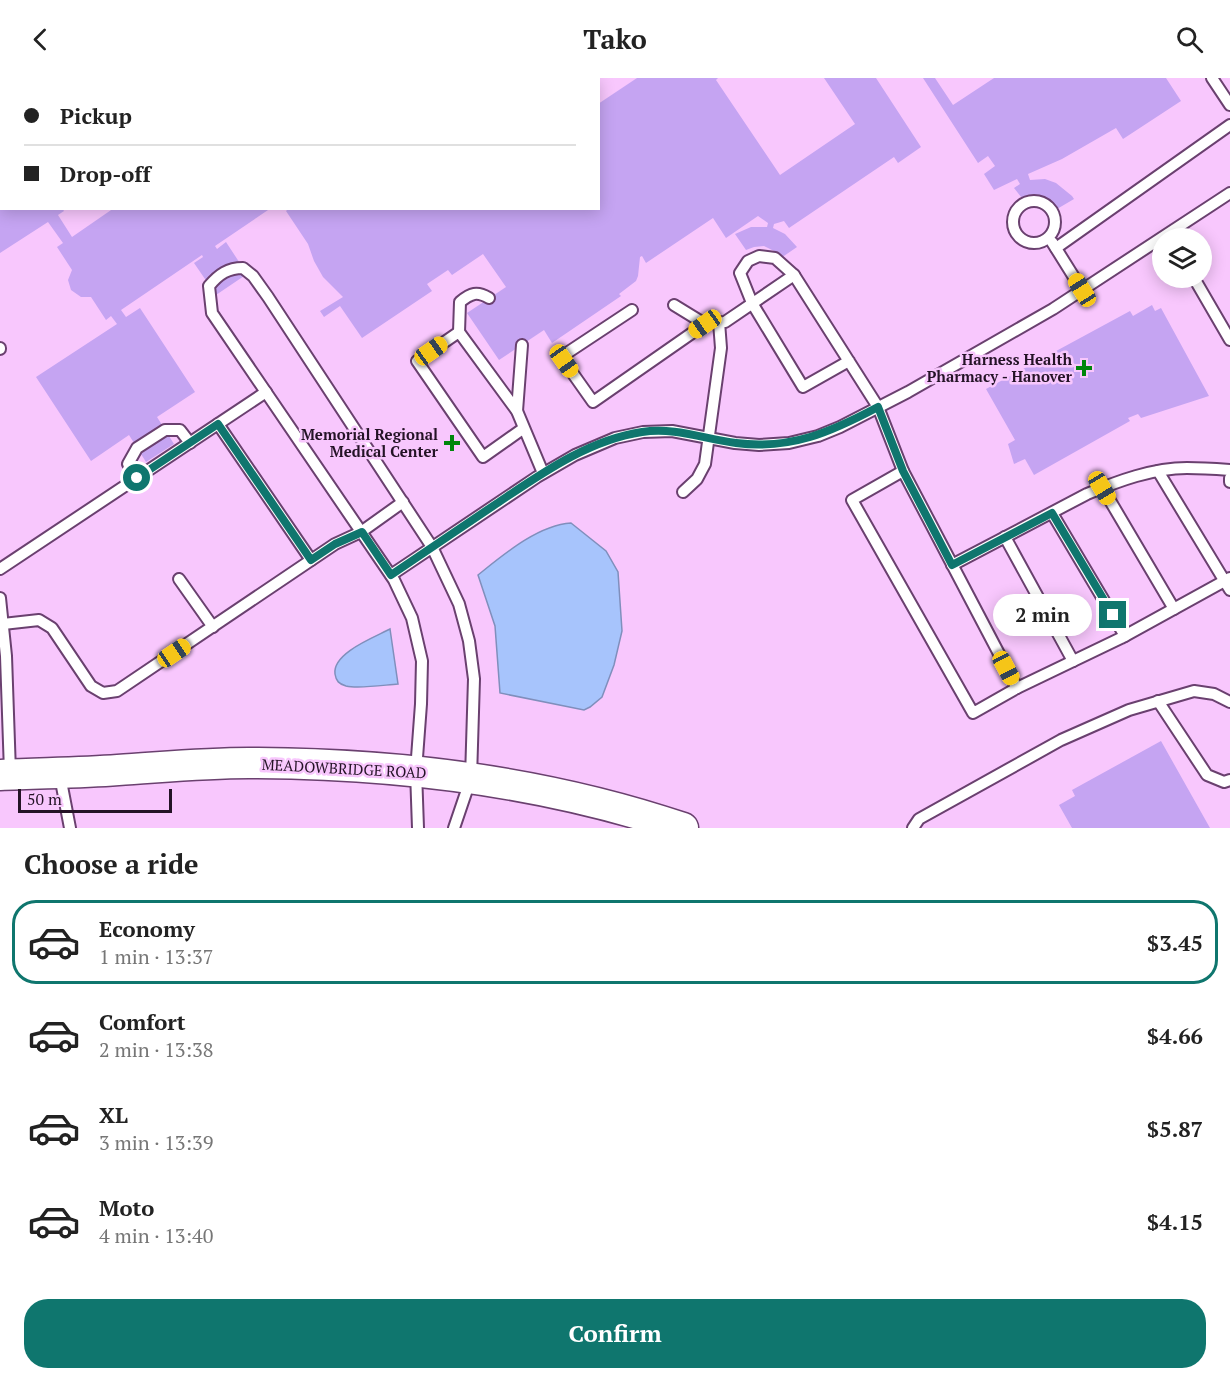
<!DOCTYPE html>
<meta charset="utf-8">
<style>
body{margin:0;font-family:"PT Serif",serif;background:#f2f2f2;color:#222;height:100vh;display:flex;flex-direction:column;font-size:22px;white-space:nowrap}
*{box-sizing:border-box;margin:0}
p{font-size:20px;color:#767676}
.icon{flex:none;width:33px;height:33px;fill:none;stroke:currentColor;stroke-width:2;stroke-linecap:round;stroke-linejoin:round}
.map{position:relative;height:750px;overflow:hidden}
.sheet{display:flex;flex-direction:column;background:#fff;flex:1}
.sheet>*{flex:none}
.banner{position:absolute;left:0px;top:0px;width:600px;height:132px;box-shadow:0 3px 15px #0003;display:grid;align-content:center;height:132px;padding:0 24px;background:#fff}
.tools{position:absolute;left:1152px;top:150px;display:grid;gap:12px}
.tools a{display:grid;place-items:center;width:60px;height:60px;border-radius:50%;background:#fff;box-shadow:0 3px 15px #0003;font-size:30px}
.scale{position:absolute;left:18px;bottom:15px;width:154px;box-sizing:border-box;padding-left:6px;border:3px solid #241326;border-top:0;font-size:16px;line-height:21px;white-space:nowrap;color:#241326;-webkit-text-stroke:4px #f8c7fd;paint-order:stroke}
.end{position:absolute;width:27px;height:27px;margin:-14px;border:8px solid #0f766e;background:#fff;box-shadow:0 0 0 3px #fff}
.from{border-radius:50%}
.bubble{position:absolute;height:42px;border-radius:21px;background:#fff;box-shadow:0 3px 15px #0003;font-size:20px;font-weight:800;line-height:42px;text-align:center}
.car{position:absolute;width:18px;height:36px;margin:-18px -9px;border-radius:8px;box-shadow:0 0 4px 2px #0007;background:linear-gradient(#f5c518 24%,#345 0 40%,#f5c518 0 76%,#345 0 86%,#f5c518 0)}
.banner b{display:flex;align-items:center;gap:21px;height:57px;font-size:22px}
.banner b+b{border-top:2px solid #e0e0e0}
.banner i{width:15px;height:15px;background:#222}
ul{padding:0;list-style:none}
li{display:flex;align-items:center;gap:18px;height:84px;margin:0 12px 9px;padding:0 12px;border:3px solid transparent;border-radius:24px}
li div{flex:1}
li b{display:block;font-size:22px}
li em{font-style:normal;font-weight:800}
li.selected{border-color:#0f766e}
li>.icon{width:54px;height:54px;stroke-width:1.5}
h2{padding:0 24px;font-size:27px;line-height:72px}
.cta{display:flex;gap:12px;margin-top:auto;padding:12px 24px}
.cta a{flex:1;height:69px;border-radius:24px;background:#0f766e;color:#fff;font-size:24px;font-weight:800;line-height:69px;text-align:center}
header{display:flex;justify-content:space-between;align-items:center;height:78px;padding:0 24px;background:#fff;font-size:27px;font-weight:800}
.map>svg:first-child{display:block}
</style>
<header><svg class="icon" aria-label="back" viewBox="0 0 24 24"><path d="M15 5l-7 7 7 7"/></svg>Tako<svg class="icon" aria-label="search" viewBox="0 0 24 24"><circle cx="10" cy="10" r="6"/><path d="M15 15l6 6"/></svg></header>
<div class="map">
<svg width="1230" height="750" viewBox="0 0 1230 750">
<rect width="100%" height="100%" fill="#f8c7fd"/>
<g fill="#a7c4fc" stroke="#808fbc" stroke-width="1.5">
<path d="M571,445L606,473L618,494L622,553L614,587L602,619L590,629L584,632L500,615L495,548L478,497C503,477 538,447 571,445Z"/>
<path d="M390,551L398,606C384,607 359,611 346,608C339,606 336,603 335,596C332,575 375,559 390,551Z"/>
</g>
<g fill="#c5a4f2">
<polygon points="637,0 718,0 716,2 780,97 855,46 824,0 876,0 921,69 898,85 894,79 789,150 784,143 774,146 773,150 785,156 797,169 781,180 776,174 764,168 754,169 746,172 735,156 751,149 767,149 768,145 758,138 726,160 713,140 646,185 642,178 640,179 638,198 636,203 619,216 621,218 552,265 544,252 499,282 467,235 506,209 483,176 452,197 448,192 427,206 432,213 362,260 340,228 324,239 320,233 343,219 323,199 314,183 308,166 286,133 289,130 598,130 598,26"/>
<polygon points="923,0 935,0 953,27 994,0 1166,0 1181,23 1123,61 1116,50 1062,81 1028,96 1030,102 1045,101 1056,105 1072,118 1074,121 1057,131 1051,124 1041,121 1034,120 1025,124 1014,110 1020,106 1017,101 994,112 984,96 995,88 988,78 978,85"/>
<polygon points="0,130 62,130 64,133 58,137 72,159 114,130 271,130 215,168 217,171 226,164 247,196 216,217 194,185 203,179 202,177 121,232 126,239 140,230 195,314 157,339 174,366 146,384 129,357 91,383 36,299 117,246 111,238 106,242 91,219 81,219 71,212 68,202 72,192 57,169 63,165 48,144 0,175"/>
<polygon points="1152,227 1155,233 1161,230 1209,318 1141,340 1138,336 1128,340 1130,343 1034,397 1025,381 1014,386 1008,366 1015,362 986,311 1130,233 1133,238"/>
<polygon points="1161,663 1210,750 1072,750 1059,727 1075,718 1072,712"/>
</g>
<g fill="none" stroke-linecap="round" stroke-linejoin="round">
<defs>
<g id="lane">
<polyline points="60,0 61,2"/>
<polyline points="129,0 130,2"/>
<polyline points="1212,0 1230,27"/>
<circle cx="1034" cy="144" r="21"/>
<polyline points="1052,164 1082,212"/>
<polyline points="1056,170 1230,47"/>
<polyline points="1194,200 1230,262"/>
<polyline points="632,232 567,275 564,283 593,324 705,246 674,227"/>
<polyline points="714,245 725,244 794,197"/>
<path d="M459,254L460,224C471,215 477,213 489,220"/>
<polyline points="0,271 0,270"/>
<polyline points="849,283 803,309 752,225 740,195 748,183 759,178 775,180 794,197 878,329 903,393 1017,610 1121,560 1230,500"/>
<polyline points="517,333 522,267"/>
<polyline points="218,346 311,482"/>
<polyline points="524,350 483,379 417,283 459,254 517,333 543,395"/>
<polyline points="903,393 852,422 973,635 1017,610"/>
<polyline points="1158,393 1230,512"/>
<polyline points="137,400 128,386 137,370 165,352 180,352 190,365"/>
<polyline points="1230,400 1230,404"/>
<polyline points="1102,409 1174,531"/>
<polyline points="683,414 697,401 705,386 721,270 719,244"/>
<polyline points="1052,435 1125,558"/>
<polyline points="1005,459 1073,583"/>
<path d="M952,487L1087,416C1118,403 1153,390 1187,390C1201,390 1216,391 1230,392"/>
<polyline points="0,491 266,314"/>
<polyline points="391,497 537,399 575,377 615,360 643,354 672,353 735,365 759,367 789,365 818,358 840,349 908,314 1053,231 1230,115"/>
<polyline points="179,501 213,549"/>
<polyline points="0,520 6,578 10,694"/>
<polyline points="3,546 39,542 52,550 91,608 103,615 117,613 335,466 361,454 403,424"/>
<polyline points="1158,623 1207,697 1224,704 1230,702"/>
<polyline points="60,698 70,750"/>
<path d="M418,750L416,693L421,626L422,583L412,540L394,502L212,235L209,208C219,196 228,190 243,190L253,198L268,219L432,469L459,526L469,563L474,601L471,700L454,750"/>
<polyline points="913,750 919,741 1061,662 1129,632 1194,613 1214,616 1230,624"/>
</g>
<path id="secondary" d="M0,697C39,695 79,695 118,692C165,689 212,684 258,685C401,686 547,704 683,750"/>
</defs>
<use href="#lane" stroke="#6a406f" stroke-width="14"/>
<use href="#secondary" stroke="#6a406f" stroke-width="33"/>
<use href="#lane" stroke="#fff" stroke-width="10"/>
<use href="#secondary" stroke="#fff" stroke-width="30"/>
</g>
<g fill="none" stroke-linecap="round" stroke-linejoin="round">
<path stroke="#0f766e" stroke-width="8" d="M137,400L218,346L311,482L335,466L362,454L391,497C426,473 461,450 496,426C541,396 588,362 642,354C675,349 704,361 736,365C791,372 831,354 878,329L903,393L952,487L1052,435L1113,537"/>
</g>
<g fill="#00860b" stroke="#f8c7fd" stroke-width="2">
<path d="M1081 281h6v6h6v6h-6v6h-6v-6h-6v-6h6z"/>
<path d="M449 356h6v6h6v6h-6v6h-6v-6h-6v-6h6z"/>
</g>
<g text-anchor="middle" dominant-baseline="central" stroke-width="5" stroke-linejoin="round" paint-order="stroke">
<g font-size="15" font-weight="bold" fill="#241326" stroke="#f8c7fd" text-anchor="end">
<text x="1072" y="281">Harness Health<tspan x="1072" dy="17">Pharmacy - Hanover</tspan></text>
<text x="438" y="356">Memorial Regional<tspan x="438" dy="17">Medical Center</tspan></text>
</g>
<g font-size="15" fill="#241326" stroke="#f8c7fd">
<text transform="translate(344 690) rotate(3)">MEADOWBRIDGE ROAD</text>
</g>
</g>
</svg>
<div class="tools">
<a><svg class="icon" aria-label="layers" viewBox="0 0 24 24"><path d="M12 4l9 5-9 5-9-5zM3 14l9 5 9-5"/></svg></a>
</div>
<div class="scale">50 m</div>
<i class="end from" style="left:137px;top:400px"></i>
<i class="end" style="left:1113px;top:537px"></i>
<div class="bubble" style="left:993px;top:516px;width:99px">2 min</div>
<i class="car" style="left:1082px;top:212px;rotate:328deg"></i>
<i class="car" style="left:705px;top:246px;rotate:235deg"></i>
<i class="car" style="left:431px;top:273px;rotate:55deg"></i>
<i class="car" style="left:564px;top:283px;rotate:145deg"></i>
<i class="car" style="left:1102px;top:410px;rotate:149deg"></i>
<i class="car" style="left:174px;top:575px;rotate:56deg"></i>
<i class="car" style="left:1006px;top:590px;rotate:152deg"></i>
<div class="banner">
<b><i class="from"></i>Pickup</b>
<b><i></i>Drop-off</b>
</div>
</div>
<section class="sheet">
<h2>Choose a ride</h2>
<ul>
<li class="selected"><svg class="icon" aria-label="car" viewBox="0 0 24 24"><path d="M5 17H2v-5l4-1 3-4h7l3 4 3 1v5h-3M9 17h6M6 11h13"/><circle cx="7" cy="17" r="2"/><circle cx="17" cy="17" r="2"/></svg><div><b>Economy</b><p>1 min · 13:37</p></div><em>$3.45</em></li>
<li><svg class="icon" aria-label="car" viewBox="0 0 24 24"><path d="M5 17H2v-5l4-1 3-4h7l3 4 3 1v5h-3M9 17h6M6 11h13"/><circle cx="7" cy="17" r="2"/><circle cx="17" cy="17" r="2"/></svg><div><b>Comfort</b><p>2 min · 13:38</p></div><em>$4.66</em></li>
<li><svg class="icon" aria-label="car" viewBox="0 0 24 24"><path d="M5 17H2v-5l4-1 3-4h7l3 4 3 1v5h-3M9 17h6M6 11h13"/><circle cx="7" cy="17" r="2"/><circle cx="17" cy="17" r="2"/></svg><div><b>XL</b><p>3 min · 13:39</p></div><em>$5.87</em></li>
<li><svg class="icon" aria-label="car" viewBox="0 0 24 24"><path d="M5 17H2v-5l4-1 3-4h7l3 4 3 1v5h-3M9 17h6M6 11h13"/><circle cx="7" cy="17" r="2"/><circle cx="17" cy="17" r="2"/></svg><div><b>Moto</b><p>4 min · 13:40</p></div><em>$4.15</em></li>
</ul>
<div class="cta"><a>Confirm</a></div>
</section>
